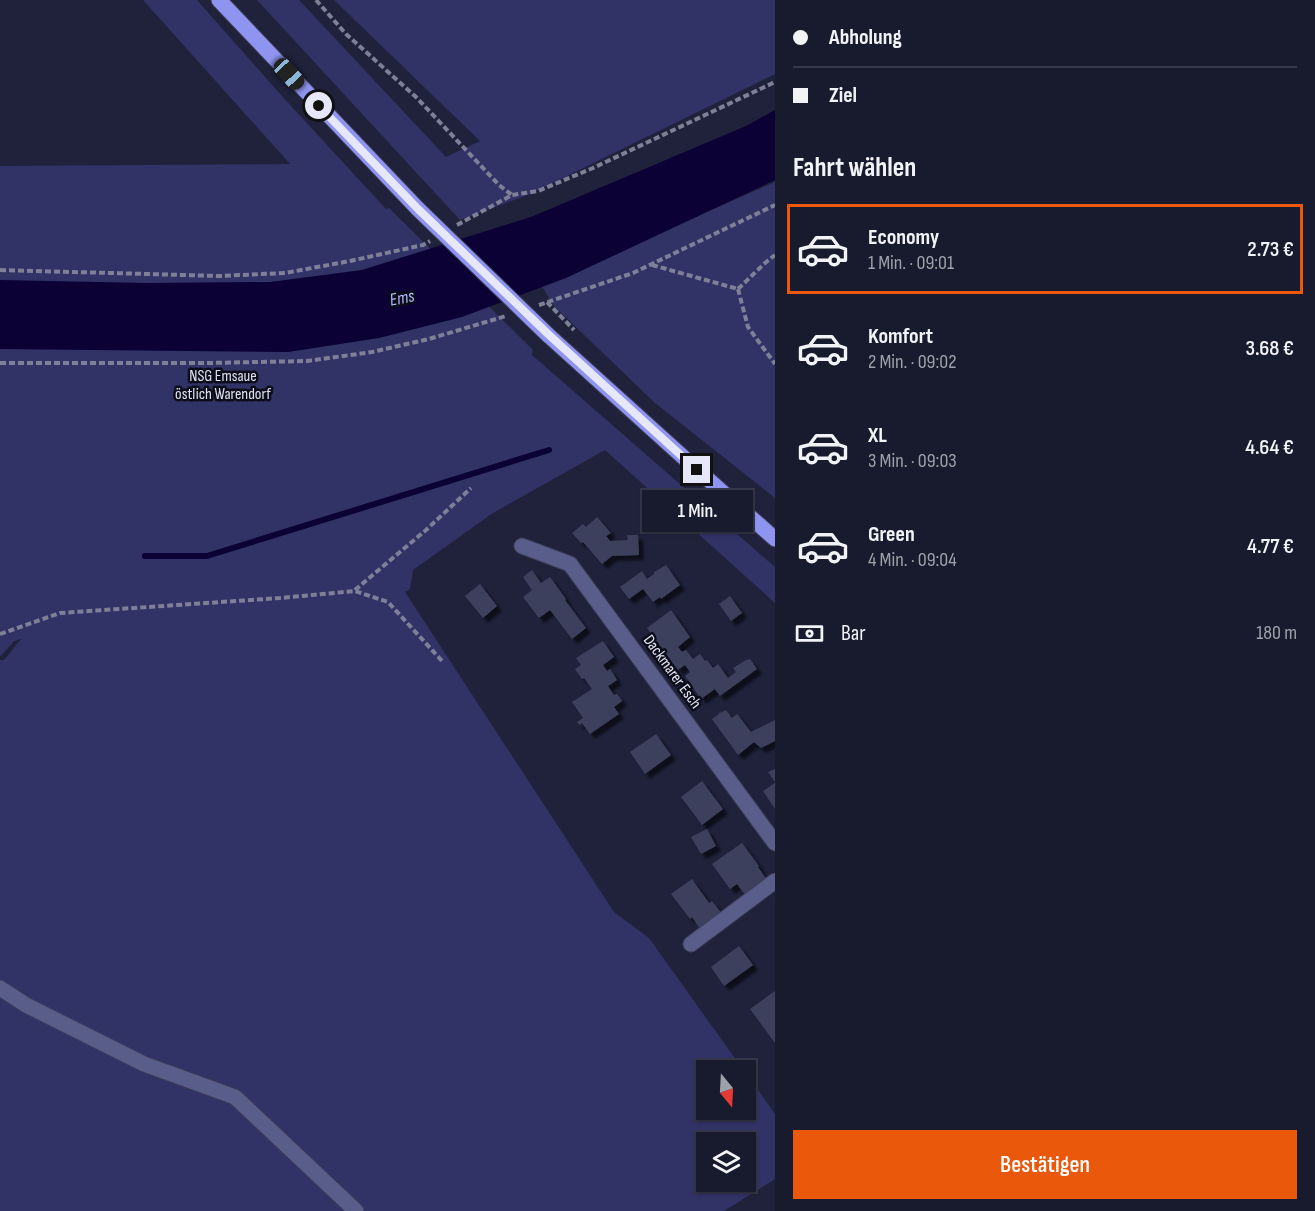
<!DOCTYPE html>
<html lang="de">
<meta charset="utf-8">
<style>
body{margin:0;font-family:"Sofia Sans Condensed",sans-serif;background:#252739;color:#f1f3f6;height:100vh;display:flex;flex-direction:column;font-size:22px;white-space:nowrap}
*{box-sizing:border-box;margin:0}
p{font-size:20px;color:#9fa1aa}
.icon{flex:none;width:33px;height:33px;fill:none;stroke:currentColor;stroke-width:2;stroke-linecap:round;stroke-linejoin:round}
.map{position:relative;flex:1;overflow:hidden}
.panel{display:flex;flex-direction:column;background:#181a2d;width:540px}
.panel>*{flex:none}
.top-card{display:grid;align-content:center;height:132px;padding:0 18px;background:#181a2d}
.needle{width:39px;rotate:162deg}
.fabs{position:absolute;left:696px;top:1060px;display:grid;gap:12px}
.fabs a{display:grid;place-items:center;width:60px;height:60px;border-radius:0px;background:#181a2d;box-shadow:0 2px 4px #0004,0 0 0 2px #363849;font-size:30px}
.end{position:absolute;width:27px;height:27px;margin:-14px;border:8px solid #e6e8fa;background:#111;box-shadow:0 0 0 3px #111}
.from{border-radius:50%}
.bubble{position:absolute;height:42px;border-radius:0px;background:#181a2d;box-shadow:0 2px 4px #0004,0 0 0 2px #363849;font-size:20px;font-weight:600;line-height:42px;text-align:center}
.car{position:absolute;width:18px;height:36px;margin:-18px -9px;border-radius:8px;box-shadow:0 0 4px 2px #0007;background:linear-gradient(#222 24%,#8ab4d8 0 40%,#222 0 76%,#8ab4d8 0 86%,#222 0)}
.top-card b{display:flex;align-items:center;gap:21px;height:57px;font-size:22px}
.top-card b+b{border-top:2px solid #363849}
.top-card i{width:15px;height:15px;background:#f1f3f6}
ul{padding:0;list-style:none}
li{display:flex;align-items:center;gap:18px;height:90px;margin:0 12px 9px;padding:0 6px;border:3px solid transparent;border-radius:0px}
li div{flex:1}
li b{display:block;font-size:22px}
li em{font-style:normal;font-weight:600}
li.selected{border-color:#ea580c}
li>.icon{width:54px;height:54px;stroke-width:1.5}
h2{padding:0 18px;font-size:27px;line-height:72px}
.pay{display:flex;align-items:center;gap:15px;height:66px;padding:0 18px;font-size:22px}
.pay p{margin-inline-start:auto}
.button{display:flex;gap:12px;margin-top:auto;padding:12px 18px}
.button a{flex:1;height:69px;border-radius:0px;background:#ea580c;color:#fff;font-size:24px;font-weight:600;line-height:69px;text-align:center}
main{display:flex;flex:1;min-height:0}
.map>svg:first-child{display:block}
</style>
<main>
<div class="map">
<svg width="775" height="1211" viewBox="0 0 775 1211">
<defs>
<filter id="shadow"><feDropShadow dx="5" dy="5" stdDeviation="1.5" flood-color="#0009"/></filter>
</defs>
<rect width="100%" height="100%" fill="#20223c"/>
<g fill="#313266" fill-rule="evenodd">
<path d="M143,0H197L281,95L386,209L389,208L533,350L532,355L775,567V603L605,450L493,513L413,570L410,589L405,592L614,912L649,938L744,1071H706V1110H746V1073L775,1114V1179L724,1211H0V660H4L21,639L14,641L1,656H0V166L290,164ZM706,1143H746V1182H706Z"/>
<polygon points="257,0 299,0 446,157 480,141 334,0 775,0 775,74 530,194 460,220"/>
<polygon points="775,182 775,498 655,403 554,306 541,285"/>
</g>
<polygon fill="#0b0135" points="775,110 775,180 566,278 462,317 379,338 288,352 0,349 0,280 147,283 270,282 362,270 531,217 746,126"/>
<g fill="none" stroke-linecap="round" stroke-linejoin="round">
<polyline stroke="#0b0135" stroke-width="6" points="145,556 207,556 549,450"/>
</g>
<g fill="#3d405d" filter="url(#shadow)">
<polygon points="597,517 611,533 606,536 610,541 628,540 627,535 638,535 639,555 612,556 602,564 583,542 581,543 572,533 583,524 586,527"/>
<polygon points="666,565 680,585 661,599 660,597 653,602 643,589 629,599 620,587 642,571 647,579 654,574 654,572"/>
<polygon points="532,570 541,583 550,577 566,599 565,600 586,628 572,639 550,610 539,618 523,597 532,590 523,577"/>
<polygon points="480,584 497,606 483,618 465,596"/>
<polygon points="730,596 742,613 731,621 719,604"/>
<polygon points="671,610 690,637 678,647 682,652 686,650 693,659 700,654 705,661 707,660 713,668 718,664 728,678 736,672 733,668 746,660 750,659 757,669 720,696 715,689 701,699 685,676 690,672 685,665 678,670 647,628"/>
<polygon points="603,641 614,657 603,665 607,671 610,669 617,680 608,686 614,695 617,694 622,701 614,707 619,714 590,734 582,723 579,725 577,722 583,718 572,702 592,689 584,678 582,679 575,669 581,665 576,658"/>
<polygon points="726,710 732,718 737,714 751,732 775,720 775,741 761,748 754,742 738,755 712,719 719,714 720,711 721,713"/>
<polygon points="656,734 671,755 645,774 630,752"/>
<polygon points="775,769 775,782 768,772"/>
<polygon points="702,781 723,809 702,825 681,797"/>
<polygon points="775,783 775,809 763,791"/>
<polygon points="707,829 716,846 701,854 691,837"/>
<polygon points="742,843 759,866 758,867 767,880 746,896 737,884 730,889 712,864"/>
<polygon points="692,879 709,903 712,901 722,914 700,929 692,917 690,919 671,894"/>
<polygon points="739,946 753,965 724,986 711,967"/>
<polygon points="775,991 775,1043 750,1009"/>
</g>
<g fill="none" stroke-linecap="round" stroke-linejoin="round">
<defs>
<g id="minor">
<polyline points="522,546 570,564 775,843"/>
<polyline points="691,944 775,881"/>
<polyline points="0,988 26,1005 144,1064 235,1097 356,1211"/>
</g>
<g id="major">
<polyline points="219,0 418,209"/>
<polyline points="548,335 682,456 775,539"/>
</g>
</defs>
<use href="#minor" stroke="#3c3e57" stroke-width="17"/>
<use href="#major" stroke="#3c3e57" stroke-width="17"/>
<g stroke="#7e8097" stroke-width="4" stroke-dasharray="6 3" stroke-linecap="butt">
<polyline points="316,0 346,34 416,97 499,185 512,195"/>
<polyline points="457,225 512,195 538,191 593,168 775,82"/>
<polyline points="652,265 738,289"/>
<polyline points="0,270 220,276 285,273 350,261 423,245 430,241"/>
<polyline points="738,289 748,327 775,364"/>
<polyline points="738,289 765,263 775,255"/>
<polyline points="547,302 574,330"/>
<polyline points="539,305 633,273 775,205"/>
<polyline points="0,363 209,363 307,361 372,352 429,339 506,316"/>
<polyline points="355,590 426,530 471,488"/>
<polyline points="0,634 60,613 280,598 355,591 388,602 443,662"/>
</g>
<use href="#minor" stroke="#595d89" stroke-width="15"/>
<use href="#major" stroke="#8e94ef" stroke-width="15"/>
<defs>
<polyline id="major-bridge" points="418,209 548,335"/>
</defs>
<use href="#major-bridge" stroke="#3c3e57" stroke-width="17" stroke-linecap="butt"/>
<use href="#major-bridge" stroke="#8e94ef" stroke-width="15"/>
</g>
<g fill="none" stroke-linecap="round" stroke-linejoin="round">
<polyline stroke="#e6e8fa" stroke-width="8" points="319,106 418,209 548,334 697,470"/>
</g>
<g text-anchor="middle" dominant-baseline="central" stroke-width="5" stroke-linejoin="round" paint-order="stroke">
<g font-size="16" fill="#e0e3f5" stroke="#0c0d18">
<text x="223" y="376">NSG Emsaue<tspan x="223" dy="18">östlich Warendorf</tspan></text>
</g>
<g font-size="16" fill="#e6e8fa" stroke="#0c0d18">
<text transform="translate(672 672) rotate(54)">Dackmarer Esch</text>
</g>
<g font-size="18" font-style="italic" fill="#b0b8fe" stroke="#0c0d18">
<text transform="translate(402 298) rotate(-11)">Ems</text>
</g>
</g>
</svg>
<div class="fabs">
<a><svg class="needle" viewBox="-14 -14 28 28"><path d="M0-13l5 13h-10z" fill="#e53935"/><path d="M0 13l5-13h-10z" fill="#9fa1aa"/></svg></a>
<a><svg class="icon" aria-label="layers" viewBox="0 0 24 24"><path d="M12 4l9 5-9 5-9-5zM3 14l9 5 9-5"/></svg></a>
</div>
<i class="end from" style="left:319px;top:106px"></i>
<i class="end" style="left:697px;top:470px"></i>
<div class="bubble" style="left:642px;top:490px;width:111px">1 Min.</div>
<i class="car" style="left:289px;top:74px;rotate:137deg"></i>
</div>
<section class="panel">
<div class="top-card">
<b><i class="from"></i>Abholung</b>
<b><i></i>Ziel</b>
</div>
<h2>Fahrt wählen</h2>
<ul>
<li class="selected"><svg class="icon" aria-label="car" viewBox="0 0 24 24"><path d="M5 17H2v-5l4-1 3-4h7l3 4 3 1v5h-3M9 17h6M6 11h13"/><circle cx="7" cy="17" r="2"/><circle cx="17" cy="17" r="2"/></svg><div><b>Economy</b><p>1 Min. · 09:01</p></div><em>2.73 €</em></li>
<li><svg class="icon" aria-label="car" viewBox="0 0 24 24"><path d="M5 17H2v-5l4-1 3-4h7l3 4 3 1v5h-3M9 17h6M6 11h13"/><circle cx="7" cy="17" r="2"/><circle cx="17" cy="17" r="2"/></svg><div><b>Komfort</b><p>2 Min. · 09:02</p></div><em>3.68 €</em></li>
<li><svg class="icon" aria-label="car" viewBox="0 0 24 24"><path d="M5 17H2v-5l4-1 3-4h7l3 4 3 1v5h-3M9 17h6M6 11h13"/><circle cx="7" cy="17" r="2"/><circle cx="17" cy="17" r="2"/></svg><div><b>XL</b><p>3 Min. · 09:03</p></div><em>4.64 €</em></li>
<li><svg class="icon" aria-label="car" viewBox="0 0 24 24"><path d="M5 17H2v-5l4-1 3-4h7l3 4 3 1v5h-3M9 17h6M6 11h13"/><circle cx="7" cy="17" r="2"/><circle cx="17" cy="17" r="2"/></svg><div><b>Green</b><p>4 Min. · 09:04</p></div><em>4.77 €</em></li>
</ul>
<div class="pay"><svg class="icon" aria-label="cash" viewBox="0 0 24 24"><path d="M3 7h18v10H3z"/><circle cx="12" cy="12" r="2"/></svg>Bar<p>180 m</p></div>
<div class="button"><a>Bestätigen</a></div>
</section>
</main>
